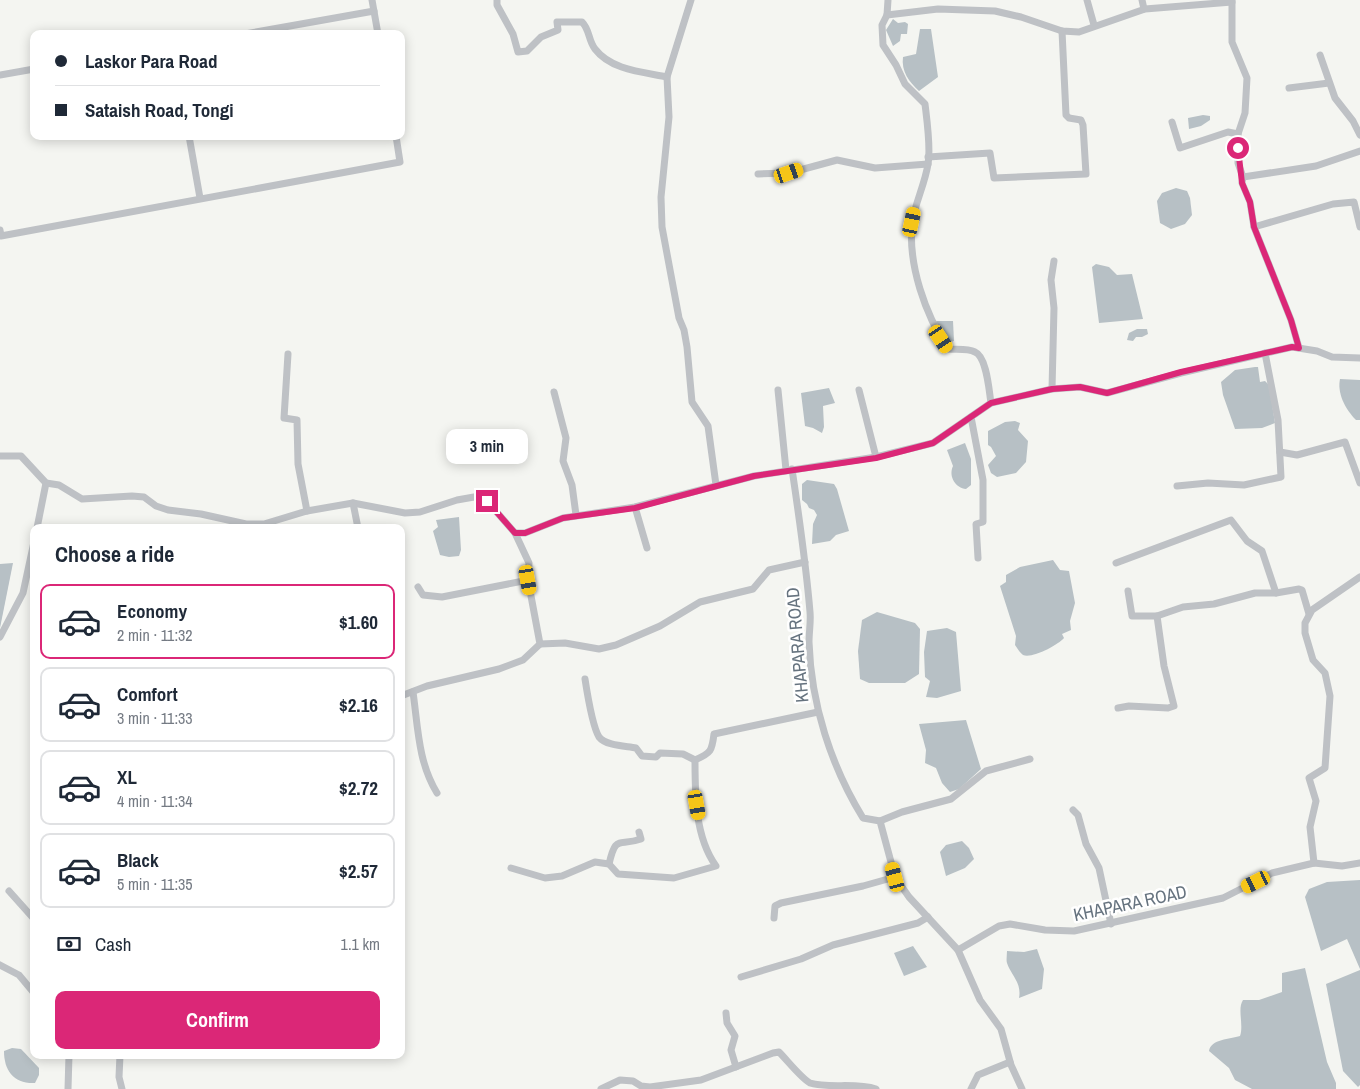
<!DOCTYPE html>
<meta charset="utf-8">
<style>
body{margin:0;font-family:"Archivo Narrow",sans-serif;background:#f2f2f3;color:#1f2937;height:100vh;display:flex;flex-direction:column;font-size:19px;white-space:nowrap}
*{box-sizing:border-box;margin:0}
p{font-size:16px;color:#747a83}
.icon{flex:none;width:28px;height:28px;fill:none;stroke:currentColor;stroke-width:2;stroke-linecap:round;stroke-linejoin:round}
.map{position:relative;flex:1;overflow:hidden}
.drawer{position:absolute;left:30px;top:524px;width:375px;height:535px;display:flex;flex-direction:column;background:#fff;border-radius:10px;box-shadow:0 2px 12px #0003}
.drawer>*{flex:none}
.hud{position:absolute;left:30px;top:30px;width:375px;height:110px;border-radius:10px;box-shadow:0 2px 12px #0003;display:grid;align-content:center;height:110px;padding:0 25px;background:#fff}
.end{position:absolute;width:22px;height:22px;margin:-11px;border:6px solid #db2777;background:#fff;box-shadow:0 0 0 2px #fff}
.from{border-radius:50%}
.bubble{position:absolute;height:35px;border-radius:10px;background:#fff;box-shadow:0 2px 12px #0003;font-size:16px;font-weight:800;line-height:35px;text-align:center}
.car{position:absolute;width:15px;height:30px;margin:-15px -8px;border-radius:6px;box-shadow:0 0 4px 1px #0007;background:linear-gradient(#f5c518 24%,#345 0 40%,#f5c518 0 76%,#345 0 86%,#f5c518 0)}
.hud b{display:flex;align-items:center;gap:18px;height:48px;font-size:19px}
.hud b+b{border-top:1px solid #e0e1e3}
.hud i{width:12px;height:12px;background:#1f2937}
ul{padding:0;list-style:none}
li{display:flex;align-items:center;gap:15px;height:75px;margin:0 10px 8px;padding:0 15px;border:2px solid #e0e1e3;border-radius:10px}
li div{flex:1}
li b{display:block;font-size:19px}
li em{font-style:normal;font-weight:800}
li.current{border-color:#db2777}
li>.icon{width:45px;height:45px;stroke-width:1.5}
h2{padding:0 25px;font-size:22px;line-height:60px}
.pay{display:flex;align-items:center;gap:12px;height:55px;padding:0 25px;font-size:19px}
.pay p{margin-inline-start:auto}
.primary-button{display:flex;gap:10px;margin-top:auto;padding:10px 25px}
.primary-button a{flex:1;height:58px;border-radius:10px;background:#db2777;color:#fff;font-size:20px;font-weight:800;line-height:58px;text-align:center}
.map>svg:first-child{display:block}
</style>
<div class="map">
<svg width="1360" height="1089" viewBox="0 0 1360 1089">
<rect width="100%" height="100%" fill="#f4f5f1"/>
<g fill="#b7c0c5">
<polygon points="893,19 898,23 905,22 908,24 907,34 901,34 900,41 893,46 886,30"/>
<path d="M920,29H931L938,77L919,91C909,82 901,71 903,57L916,54Z"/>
<polygon points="1203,115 1210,116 1210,120 1201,126 1189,129 1188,118"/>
<polygon points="1176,188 1187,191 1190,198 1192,215 1185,224 1171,229 1160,223 1157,201 1162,193"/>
<polygon points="1096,264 1109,267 1117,275 1132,274 1143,319 1099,323 1092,267"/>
<polygon points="936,321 953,321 954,341 947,343"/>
<polygon points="1137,329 1147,329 1148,334 1142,337 1136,337 1133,341 1127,340 1129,333"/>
<polygon points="1255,367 1258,367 1260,382 1265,381 1269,385 1275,423 1262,428 1235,429 1223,395 1221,382 1235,370"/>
<path d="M1340,379L1360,380V420H1356C1345,409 1337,393 1340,379Z"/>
<polygon points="829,388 835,403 823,406 824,427 822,433 813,428 805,426 801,393"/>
<polygon points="1015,421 1020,423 1018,430 1028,441 1026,462 1016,473 997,477 991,473 988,465 996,456 991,447 988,445 988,431 1005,422"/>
<path d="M965,443L971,459V485L966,489C956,488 948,477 953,466L947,450Z"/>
<polygon points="807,480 834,484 837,489 849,531 836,535 830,541 812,544 813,524 817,515 814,510 809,508 807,504 802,500 802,484"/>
<polygon points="459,517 461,550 459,556 449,557 440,555 433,531 438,527 436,520"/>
<path d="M1053,560L1060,570L1069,571L1075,603L1070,621L1071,630L1062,634L1064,638C1058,645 1032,659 1023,655C1020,653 1017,648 1015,645L1016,636L1000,586L1006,582V575L1020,567Z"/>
<polygon points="13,563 0,628 0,564"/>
<polygon points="877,612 915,623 920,629 919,674 905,683 869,683 860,679 858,651 862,620"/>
<polygon points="947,628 956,632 961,691 937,698 926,697 930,681 925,677 924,652 927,631"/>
<polygon points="966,720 981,769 959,789 950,792 942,783 936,768 925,763 926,750 919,724"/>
<polygon points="962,841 969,848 974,859 965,868 946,876 940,852 946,845"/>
<polygon points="1360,880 1360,969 1347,939 1321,951 1305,897 1309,889 1327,882"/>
<polygon points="913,946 927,967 904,976 894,953"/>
<path d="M1037,949L1044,969L1042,989L1019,998C1022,983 1011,975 1007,963C1006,960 1007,955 1007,951L1024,952Z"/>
<path d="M1305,968L1327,1062L1336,1083V1089H1252L1235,1080L1229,1068L1209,1051C1211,1039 1230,1039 1240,1036C1244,1025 1237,1009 1243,1000H1259L1282,992V973Z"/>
<polygon points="1360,970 1360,1085 1358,1087 1343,1071 1326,984"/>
<path d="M12,1048L21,1049L39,1068V1075L35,1083C14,1084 4,1071 4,1051Z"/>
</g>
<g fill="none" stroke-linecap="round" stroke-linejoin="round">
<g stroke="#bec1c5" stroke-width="7">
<polyline points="372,0 378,34"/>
<path d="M497,0V5L513,34L518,52L527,51L541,37L558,30L557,22H582C590,30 588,40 595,49C611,70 642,72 667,77"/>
<polyline points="691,0 667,77 669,117 661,197 662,227 679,318 684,330 687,347 692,402 708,426 716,485"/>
<path d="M888,0L887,15L882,25L883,45L896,65L905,84L925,104C927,121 931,148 928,164C925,184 915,203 912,223C908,265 925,314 948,349C956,350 967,348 975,352C987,357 989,391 991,403"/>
<polyline points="1087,0 1094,25"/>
<polyline points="1142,0 1144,9"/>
<polyline points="1232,0 1232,42 1247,78 1245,113 1238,134 1238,163 1243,177 1242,183 1250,202 1254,227 1291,320 1299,348"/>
<polyline points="887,15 938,9 995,11 1021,17 1062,31 1079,32 1145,9 1232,2"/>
<polyline points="245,34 374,11"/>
<polyline points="1320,55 1335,98 1353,121 1360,135"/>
<polyline points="0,75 34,69"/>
<polyline points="1289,88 1329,83"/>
<polyline points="1172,122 1180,148 1228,132 1238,134"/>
<polyline points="189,136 200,198"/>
<polyline points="928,157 990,153 994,178 1086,174 1083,125 1081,120 1069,118 1066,115 1062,31"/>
<polyline points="758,174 789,173 837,160 875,168 928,164"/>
<polyline points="1243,177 1316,166 1360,151"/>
<polyline points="1254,227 1333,204 1354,202 1360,227"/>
<polyline points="0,230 1,236 400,162 396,136"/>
<polyline points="288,354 284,418 297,420 298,464 307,511"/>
<polyline points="1052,389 1054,308 1051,280 1054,261"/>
<polyline points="778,390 786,470"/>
<polyline points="859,390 876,457"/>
<polyline points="554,392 566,438 563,461 572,485 576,515"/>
<polyline points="971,417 983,480 983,522 976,524 978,558"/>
<polyline points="1280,452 1297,455 1345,442 1360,483"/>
<polyline points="0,456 21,456 46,483 59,485 82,499 132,496 144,497 156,506 168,510 201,514 246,524 264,524 307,511 353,503 405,513 420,512 457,500 474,497 487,501 515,533 525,533 563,518 635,507 754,476 876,457 933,443 991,403 1052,389 1080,387 1107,393 1181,373 1292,347 1317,351 1332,357 1360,358"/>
<path d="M792,469C799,516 806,564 810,612C811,622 809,632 809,642C811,704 831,766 863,818L880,821L895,877L909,897L958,950L980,1000L1001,1029L1011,1065L1022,1089"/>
<polyline points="1177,486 1208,483 1244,485 1281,477 1278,420 1265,353"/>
<polyline points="353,503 358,528"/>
<polyline points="635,507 647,548"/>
<polyline points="37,528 46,483"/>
<polyline points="1116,563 1231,520 1247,541 1262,551 1276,593"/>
<polyline points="418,587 423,595 442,597 528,580"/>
<polyline points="1128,591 1132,616 1157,616 1183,607 1214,604 1255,593 1276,593 1299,589 1302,590 1309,614"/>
<polyline points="0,637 23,593 34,542"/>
<polyline points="540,644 565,643 599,649 616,645 660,626 700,602 753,589 769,570 805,562"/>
<path d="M585,679C587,692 593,727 599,737C606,746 626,746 636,748L642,756L656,757L660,753L683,754L695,760"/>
<path d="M413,692C418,727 418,762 437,793"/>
<polyline points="401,696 427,686 499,669 523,660 540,644 528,580 529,563 515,533"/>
<polyline points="1118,708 1129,706 1168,708 1174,706 1164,666 1157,616"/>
<polyline points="1073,810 1078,815 1086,844 1099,868 1111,924"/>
<polyline points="880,821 902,812 951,799 986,771 1030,759"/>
<polyline points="1314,863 1310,827 1316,801 1309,778 1325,768 1330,696 1325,673 1313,660 1305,633 1305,623 1312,610 1360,577"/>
<path d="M609,864C616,834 618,847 641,839L639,832"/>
<path d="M511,868L545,878L562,876L595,862L609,864L618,874L674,878L716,866C695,837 695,795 695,760C711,753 712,751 714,734L818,712"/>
<polyline points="9,891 34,919"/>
<polyline points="774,918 775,906 781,903 863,886 895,877"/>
<polyline points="958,950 999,926 1010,924 1045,930 1074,931 1223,898 1272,873 1314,863 1342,866 1360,863"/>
<polyline points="0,965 19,975 34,993"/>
<polyline points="741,977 801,959 833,945 918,923 928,917"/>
<polyline points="726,1013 727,1023 735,1036 731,1050 736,1067"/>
<polyline points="120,1055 119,1077 122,1089"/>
<polyline points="68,1089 69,1055"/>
<path d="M601,1089L620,1080L633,1081L641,1086L650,1087L701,1080L773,1053L779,1052C787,1060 801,1078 810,1083C829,1089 856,1082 876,1089"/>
<polyline points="971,1089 978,1075 1010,1062"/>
</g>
</g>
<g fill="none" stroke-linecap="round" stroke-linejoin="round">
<polyline stroke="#db2777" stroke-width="6" points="487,501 515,533 525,533 563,518 635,508 754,476 876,458 933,443 991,403 1052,389 1080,387 1107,393 1181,372 1292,347 1299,348 1291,320 1254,227 1250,202 1242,183 1238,148"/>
</g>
<g text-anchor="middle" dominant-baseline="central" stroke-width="5" stroke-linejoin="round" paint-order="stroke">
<g font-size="18" fill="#66737f" stroke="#fff">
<text transform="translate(797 645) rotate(-95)">KHAPARA ROAD</text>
<text transform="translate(1130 903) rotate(-12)">KHAPARA ROAD</text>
</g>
</g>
</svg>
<i class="end from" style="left:1238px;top:148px"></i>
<i class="end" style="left:487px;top:501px"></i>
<div class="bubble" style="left:446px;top:429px;width:82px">3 min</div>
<i class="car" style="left:789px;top:173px;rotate:71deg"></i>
<i class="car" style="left:912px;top:222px;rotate:12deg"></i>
<i class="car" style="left:941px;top:339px;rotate:146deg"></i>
<i class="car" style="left:528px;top:580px;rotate:170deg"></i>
<i class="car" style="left:697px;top:805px;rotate:170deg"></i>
<i class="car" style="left:895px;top:877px;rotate:345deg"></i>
<i class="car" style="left:1256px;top:882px;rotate:244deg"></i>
<div class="hud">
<b><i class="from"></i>Laskor Para Road</b>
<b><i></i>Sataish Road, Tongi</b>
</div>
<section class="drawer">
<h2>Choose a ride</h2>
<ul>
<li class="current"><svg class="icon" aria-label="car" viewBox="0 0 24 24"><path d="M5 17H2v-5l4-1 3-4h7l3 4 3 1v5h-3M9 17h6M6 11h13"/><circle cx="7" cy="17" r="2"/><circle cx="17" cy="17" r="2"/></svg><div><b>Economy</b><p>2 min · 11:32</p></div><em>$1.60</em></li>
<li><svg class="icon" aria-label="car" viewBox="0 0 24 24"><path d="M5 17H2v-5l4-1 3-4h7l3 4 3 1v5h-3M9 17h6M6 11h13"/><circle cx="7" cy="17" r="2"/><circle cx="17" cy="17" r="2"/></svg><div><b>Comfort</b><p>3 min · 11:33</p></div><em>$2.16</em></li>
<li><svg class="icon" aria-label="car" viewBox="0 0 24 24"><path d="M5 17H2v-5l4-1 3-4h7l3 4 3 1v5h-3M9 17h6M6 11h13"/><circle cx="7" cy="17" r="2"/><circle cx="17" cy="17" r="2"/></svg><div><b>XL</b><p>4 min · 11:34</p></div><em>$2.72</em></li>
<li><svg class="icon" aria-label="car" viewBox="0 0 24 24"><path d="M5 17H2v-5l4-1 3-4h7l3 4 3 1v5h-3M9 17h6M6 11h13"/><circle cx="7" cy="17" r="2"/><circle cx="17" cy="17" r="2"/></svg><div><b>Black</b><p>5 min · 11:35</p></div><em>$2.57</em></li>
</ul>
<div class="pay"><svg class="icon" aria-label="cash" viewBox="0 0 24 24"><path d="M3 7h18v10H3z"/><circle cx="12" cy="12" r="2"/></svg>Cash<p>1.1 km</p></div>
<div class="primary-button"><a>Confirm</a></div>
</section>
</div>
